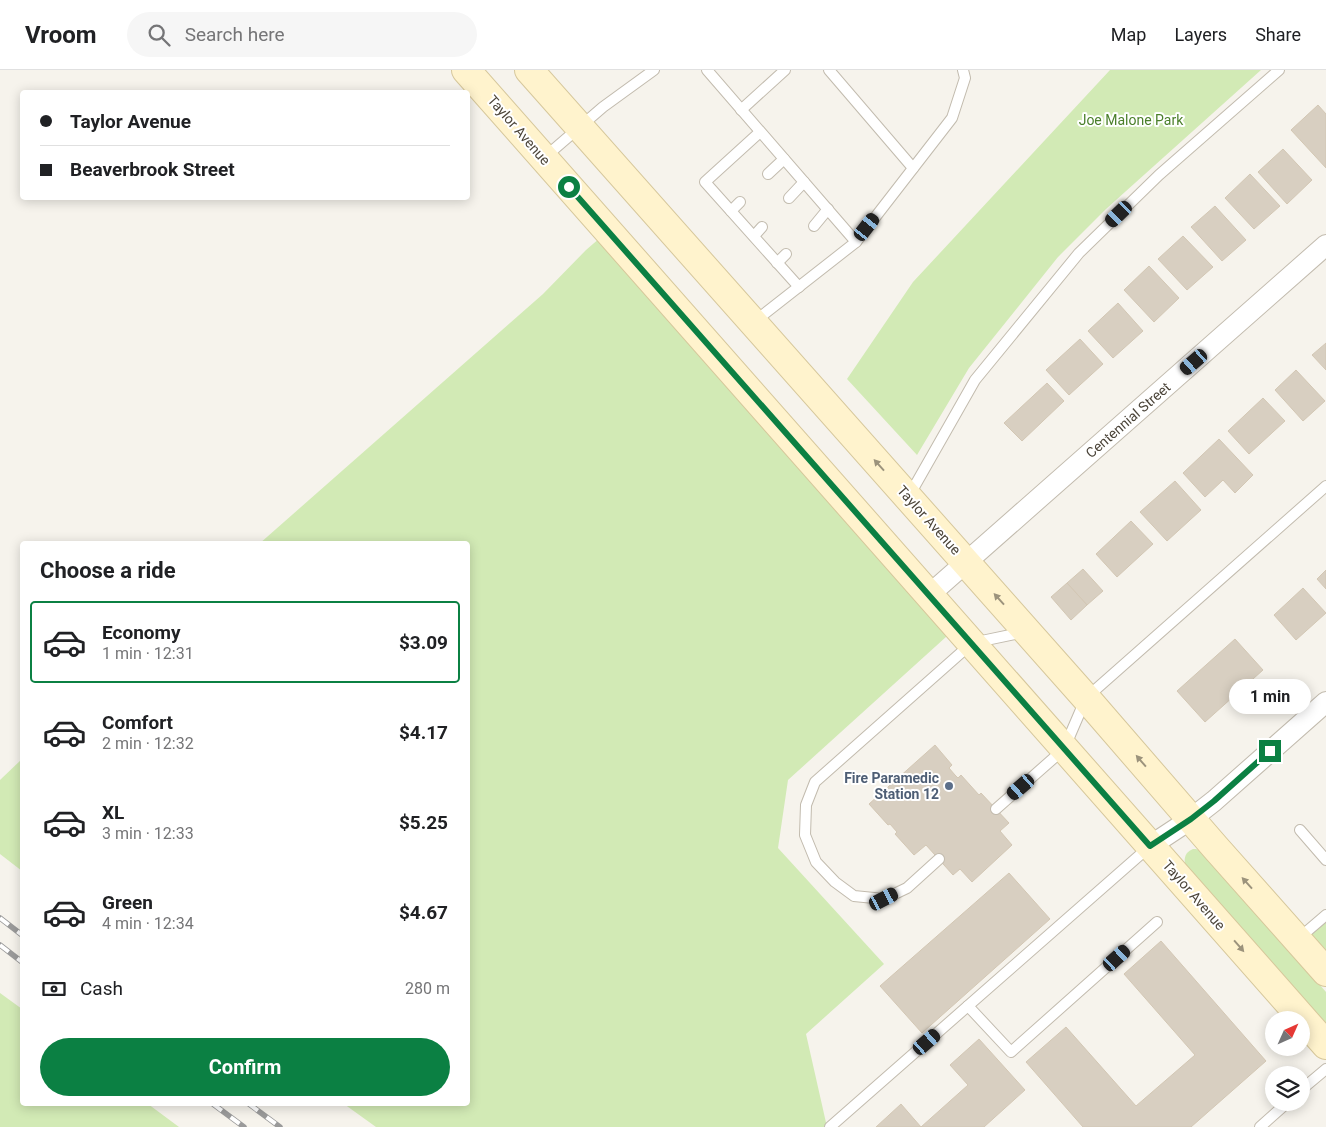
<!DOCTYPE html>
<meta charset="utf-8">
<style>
body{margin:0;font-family:Roboto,sans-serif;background:#f6f6f6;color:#202124;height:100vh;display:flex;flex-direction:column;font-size:19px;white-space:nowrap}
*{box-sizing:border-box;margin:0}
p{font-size:16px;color:#757577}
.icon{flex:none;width:28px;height:28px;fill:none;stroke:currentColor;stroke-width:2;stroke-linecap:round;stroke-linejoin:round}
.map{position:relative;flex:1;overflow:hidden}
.side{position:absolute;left:20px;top:471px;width:450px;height:565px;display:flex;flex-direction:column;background:#fff;border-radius:5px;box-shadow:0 2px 12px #0003}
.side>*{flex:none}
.banner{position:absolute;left:20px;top:20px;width:450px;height:110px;border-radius:5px;box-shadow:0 2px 12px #0003;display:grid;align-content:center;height:110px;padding:0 20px;background:#fff}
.needle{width:32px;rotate:45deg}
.tools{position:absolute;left:1265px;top:941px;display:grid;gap:10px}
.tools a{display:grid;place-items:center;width:45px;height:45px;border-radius:50%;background:#fff;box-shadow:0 2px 12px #0003;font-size:25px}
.end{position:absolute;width:22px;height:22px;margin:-11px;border:6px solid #0b8043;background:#fff;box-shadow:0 0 0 2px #fff}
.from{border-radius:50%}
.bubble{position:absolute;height:35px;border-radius:18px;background:#fff;box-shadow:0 2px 12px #0003;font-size:16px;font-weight:700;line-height:35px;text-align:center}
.car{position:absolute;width:15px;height:30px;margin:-15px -8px;border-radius:6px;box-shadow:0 0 4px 1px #0007;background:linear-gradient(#222 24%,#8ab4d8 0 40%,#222 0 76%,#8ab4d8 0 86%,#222 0)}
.banner b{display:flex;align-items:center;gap:18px;height:48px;font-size:19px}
.banner b+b{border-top:1px solid #e0e0e0}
.banner i{width:12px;height:12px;background:#202124}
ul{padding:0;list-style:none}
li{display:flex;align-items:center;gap:15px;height:82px;margin:0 10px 8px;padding:0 10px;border:2px solid transparent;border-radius:5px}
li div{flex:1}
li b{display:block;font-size:19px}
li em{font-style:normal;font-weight:700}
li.active{border-color:#0b8043}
li>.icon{width:45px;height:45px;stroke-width:1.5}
h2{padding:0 20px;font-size:22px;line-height:60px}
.pay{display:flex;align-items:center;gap:12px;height:55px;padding:0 20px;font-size:19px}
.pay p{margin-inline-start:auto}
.primary-button{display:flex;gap:10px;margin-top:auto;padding:10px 20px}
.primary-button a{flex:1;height:58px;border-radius:30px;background:#0b8043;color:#fff;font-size:20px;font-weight:700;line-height:58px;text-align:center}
header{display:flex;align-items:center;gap:30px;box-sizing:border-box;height:70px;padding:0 25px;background:#fff;border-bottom:1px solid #e0e0e0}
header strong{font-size:24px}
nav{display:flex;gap:28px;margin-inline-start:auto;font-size:18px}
.search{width:350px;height:45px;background:#f6f6f6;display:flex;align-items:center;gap:12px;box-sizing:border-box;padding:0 18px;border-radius:28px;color:#757577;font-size:19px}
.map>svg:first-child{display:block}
</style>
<header>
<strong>Vroom</strong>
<div class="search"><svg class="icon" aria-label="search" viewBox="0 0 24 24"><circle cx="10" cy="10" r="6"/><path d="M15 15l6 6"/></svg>Search here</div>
<nav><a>Map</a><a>Layers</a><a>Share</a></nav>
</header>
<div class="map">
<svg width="1326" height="1057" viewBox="0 0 1326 1057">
<rect width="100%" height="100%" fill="#f6f3ec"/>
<g fill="#d2eab5">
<polygon points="1110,0 1261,0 1106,139 1058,187 969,298 917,385 847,309 913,212"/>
<polygon points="608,161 957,557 788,710 778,778 884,894 806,964 827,1057 376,1057 344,1034 468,1034 468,474 259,474 543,224 586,180"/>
<polygon points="22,689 22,801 0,784 0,710"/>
<path d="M1193,779H1196L1203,782L1326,922V955L1186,797C1183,789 1185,782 1193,779Z"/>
<polygon points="1326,845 1326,902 1297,870"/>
<polygon points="0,923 22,939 22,1034 148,1034 179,1057 0,1057"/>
</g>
<g fill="#d8cfc1" stroke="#d3c7b4">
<polygon points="1318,35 1326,44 1326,98 1291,60"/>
<polygon points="1283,79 1312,110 1287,134 1258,102"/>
<polygon points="1250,104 1280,136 1254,159 1225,128"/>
<polygon points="1215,136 1246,170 1222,191 1191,157"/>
<polygon points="1183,166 1213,197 1187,220 1158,189"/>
<polygon points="1149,196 1179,228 1154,252 1124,220"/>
<polygon points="1118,233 1143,261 1113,288 1088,261"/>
<polygon points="1080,269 1103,294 1069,325 1046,300"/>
<polygon points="1326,273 1326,300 1312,285"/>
<polygon points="1296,300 1325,331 1303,351 1275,320"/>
<polygon points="1047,313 1064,331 1022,371 1004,353"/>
<polygon points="1263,328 1285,351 1249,384 1228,361"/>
<polygon points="1219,369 1253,405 1235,423 1223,410 1205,427 1183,403"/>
<polygon points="1175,411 1201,440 1167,471 1140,442"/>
<polygon points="1131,451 1153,474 1117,507 1096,484"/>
<polygon points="1083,499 1103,521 1087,535 1067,513"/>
<polygon points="1326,500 1326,519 1317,509"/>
<polygon points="1067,513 1087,535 1071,550 1051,527"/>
<polygon points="1303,518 1326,543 1296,570 1274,545"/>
<polygon points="1235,569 1263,600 1205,652 1177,621"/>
<polygon points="935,675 952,695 949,698 955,705 958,708 961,705 979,725 981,723 1009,753 1000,761 1012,775 972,812 960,799 953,805 926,775 914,785 895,764 897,762 890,754 888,755 869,734"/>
<polygon points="1009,803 1050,849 922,963 880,916"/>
<polygon points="1161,871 1266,991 1191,1057 1083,1057 1026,992 1066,957 1136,1036 1195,985 1124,904"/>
<polygon points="979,969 1025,1020 984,1057 876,1057 901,1034 921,1057 968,1015 950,995"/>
</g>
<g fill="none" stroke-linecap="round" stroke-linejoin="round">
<defs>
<g id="lane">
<polyline points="707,0 856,172"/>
<polyline points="829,0 913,98"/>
<polyline points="741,40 785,0"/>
<polyline points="760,62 705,112 799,217"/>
<polyline points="545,87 603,37 654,0"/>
<polyline points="768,104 784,89"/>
<polyline points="789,128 804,112"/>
<polyline points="731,141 740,132"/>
<polyline points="814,156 828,139"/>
<polyline points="754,166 762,157"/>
<polyline points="777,193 786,184"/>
<polyline points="754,252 856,172 952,48 965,8 963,0"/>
<polyline points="909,426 975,310 1079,183 1159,105 1279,0"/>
<polyline points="996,739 1064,679 1086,628 1326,416"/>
<polyline points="1300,760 1326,790"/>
<polyline points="939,789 907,818 884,829 854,826 835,812 816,792 805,765 806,735 815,712 972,573 1024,562"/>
<polyline points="1298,869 1326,845"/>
<polyline points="968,936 1011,982 1157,852"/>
<polyline points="1301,1020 1326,999"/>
<polyline points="830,1057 1149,777"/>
<polyline points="1260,1057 1288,1032"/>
</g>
<g id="street">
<polyline points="929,525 1326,175"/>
<polyline points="1150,776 1191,749 1214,731 1326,632"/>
</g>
<g id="secondary">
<polyline points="466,0 1326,975"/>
<polyline points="529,0 1086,628 1215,777 1326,902"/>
</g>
</defs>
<use href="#lane" stroke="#c2bbae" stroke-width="12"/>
<use href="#street" stroke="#c2bbae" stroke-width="22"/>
<use href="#secondary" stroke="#d6c79b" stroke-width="30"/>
<use href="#lane" stroke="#fff" stroke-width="10"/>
<use href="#street" stroke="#fff" stroke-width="20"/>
<use href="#secondary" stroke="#fff3cd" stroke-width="28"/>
<defs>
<g id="rail">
<polyline points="0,848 22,865"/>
<polyline points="0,875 22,892"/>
<polyline points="213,1034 244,1057"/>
<polyline points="249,1034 280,1057"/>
</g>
</defs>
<use href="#rail" stroke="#9a9a9a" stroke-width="5.5"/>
<use href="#rail" stroke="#fff" stroke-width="4" stroke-dasharray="11" stroke-linecap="butt"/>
</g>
<defs><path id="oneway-solid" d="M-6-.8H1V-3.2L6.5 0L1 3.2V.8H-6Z" transform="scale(1.25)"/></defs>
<g fill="#9c937c">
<use href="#oneway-solid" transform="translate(879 395) rotate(-132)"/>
<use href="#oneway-solid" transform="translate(999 529) rotate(-132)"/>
<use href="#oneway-solid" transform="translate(1141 691) rotate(-131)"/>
<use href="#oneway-solid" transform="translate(1247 813) rotate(-132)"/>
<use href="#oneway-solid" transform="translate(1239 876) rotate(49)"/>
</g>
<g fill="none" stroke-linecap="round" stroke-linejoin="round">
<polyline stroke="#0b8043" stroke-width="6" points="569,117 1150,776 1191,749 1214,731 1270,681"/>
</g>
<circle fill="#5c6f8a" stroke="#fff" stroke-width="2" cx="949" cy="716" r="5"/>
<g text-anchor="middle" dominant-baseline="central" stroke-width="4" stroke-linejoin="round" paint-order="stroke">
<g font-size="14" fill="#4a7f2a" stroke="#fff">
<text x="1131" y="50">Joe Malone Park</text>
</g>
<g font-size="14" fill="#4b4439" stroke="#fff">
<text transform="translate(519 60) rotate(49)">Taylor Avenue</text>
<text transform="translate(1128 350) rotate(-41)">Centennial Street</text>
<text transform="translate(929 450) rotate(48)">Taylor Avenue</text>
<text transform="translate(1194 825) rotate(49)">Taylor Avenue</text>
</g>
<g font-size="14" font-weight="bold" fill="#4e5e75" stroke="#fff" text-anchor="end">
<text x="939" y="708">Fire Paramedic<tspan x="939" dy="16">Station 12</tspan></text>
</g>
</g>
</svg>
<div class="tools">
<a><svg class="needle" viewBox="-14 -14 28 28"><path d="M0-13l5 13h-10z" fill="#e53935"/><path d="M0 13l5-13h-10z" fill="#757577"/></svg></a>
<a><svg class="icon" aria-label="layers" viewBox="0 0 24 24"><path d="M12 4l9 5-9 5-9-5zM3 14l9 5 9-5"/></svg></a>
</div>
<i class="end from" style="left:569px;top:117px"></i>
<i class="end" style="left:1270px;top:681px"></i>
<div class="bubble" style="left:1229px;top:609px;width:82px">1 min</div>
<i class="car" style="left:1119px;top:144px;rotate:226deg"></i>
<i class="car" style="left:867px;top:157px;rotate:38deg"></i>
<i class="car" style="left:1194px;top:292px;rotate:229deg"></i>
<i class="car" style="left:1021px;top:717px;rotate:229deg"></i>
<i class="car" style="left:884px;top:829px;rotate:63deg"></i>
<i class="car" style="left:1117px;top:888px;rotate:48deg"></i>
<i class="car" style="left:927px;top:972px;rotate:49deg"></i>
<div class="banner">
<b><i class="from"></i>Taylor Avenue</b>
<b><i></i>Beaverbrook Street</b>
</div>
<section class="side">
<h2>Choose a ride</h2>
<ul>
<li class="active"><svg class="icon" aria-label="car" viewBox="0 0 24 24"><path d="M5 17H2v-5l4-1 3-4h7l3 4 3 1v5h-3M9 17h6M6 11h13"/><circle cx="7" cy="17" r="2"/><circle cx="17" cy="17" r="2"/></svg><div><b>Economy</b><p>1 min · 12:31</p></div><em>$3.09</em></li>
<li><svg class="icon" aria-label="car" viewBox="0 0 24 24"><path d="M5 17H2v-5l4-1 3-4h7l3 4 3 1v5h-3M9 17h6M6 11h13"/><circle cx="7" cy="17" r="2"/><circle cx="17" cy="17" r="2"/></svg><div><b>Comfort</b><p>2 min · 12:32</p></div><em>$4.17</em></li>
<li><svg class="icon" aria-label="car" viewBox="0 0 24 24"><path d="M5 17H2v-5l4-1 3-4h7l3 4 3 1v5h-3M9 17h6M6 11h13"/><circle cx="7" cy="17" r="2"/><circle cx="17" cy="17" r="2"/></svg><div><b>XL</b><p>3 min · 12:33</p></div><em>$5.25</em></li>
<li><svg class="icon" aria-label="car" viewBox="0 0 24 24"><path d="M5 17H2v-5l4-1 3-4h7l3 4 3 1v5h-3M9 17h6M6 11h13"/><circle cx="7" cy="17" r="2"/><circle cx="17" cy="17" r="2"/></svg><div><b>Green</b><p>4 min · 12:34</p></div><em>$4.67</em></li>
</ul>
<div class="pay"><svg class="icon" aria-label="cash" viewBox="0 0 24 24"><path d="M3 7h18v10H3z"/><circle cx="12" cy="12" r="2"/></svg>Cash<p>280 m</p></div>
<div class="primary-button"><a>Confirm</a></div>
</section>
</div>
